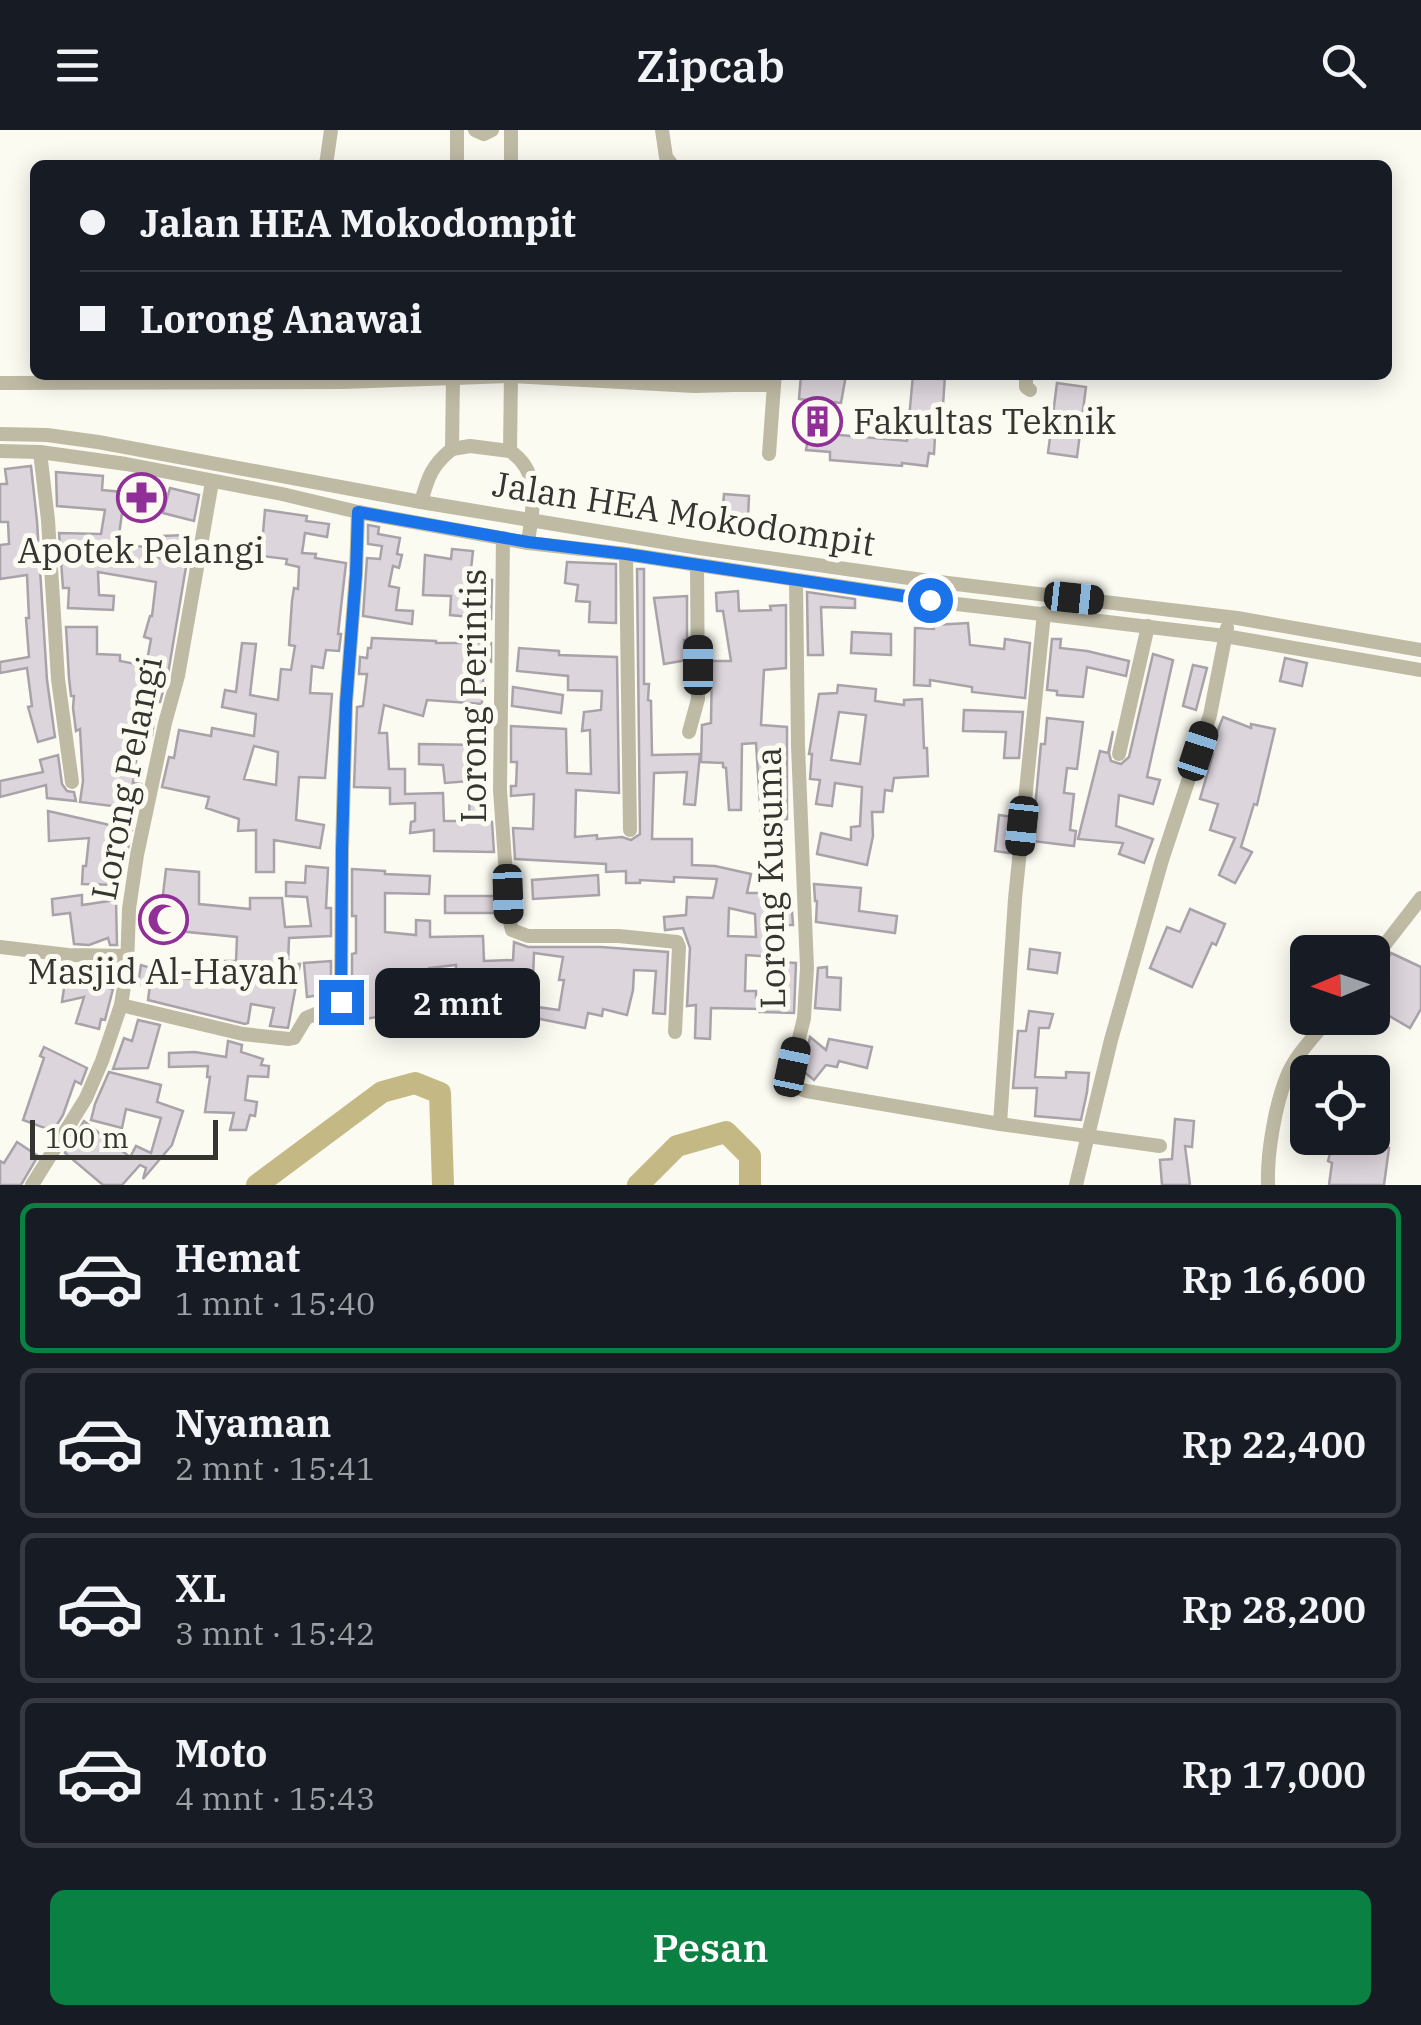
<!DOCTYPE html>
<html lang="id">
<meta charset="utf-8">
<style>
body{margin:0;font-family:"IBM Plex Serif",serif;background:#20242c;color:#f1f3f6;height:100vh;display:flex;flex-direction:column;font-size:38px;white-space:nowrap}
*{box-sizing:border-box;margin:0}
p{font-size:32px;color:#9ea1a6}
.icon{flex:none;width:55px;height:55px;fill:none;stroke:currentColor;stroke-width:2;stroke-linecap:round;stroke-linejoin:round}
.map{position:relative;height:1055px;overflow:hidden}
.drawer{display:flex;flex-direction:column;background:#171b24;flex:1}
.drawer>*{flex:none}
.guide{position:absolute;left:30px;top:30px;width:1362px;height:220px;border-radius:15px;box-shadow:0 5px 25px #0003;display:grid;align-content:center;height:220px;padding:0 50px;background:#171b24}
.needle{width:65px;rotate:268deg}
.buttons{position:absolute;left:1290px;top:805px;display:grid;gap:20px}
.buttons a{display:grid;place-items:center;width:100px;height:100px;border-radius:15px;background:#171b24;box-shadow:0 5px 25px #0003;font-size:50px}
.scale{position:absolute;left:30px;bottom:25px;width:188px;box-sizing:border-box;padding-left:10px;border:5px solid #343430;border-top:0;font-size:28px;line-height:35px;white-space:nowrap;color:#343430;-webkit-text-stroke:8px #fcfbf2;paint-order:stroke}
.end{position:absolute;width:45px;height:45px;margin:-22px;border:12px solid #1a73e8;background:#fff;box-shadow:0 0 0 5px #fff}
.from{border-radius:50%}
.bubble{position:absolute;height:70px;border-radius:15px;background:#171b24;box-shadow:0 5px 25px #0003;font-size:32px;font-weight:600;line-height:70px;text-align:center}
.car{position:absolute;width:30px;height:60px;margin:-30px -15px;border-radius:12px;box-shadow:0 0 8px 2px #0007;background:linear-gradient(#222 24%,#8ab4d8 0 40%,#222 0 76%,#8ab4d8 0 86%,#222 0)}
.guide b{display:flex;align-items:center;gap:35px;height:95px;font-size:38px}
.guide b+b{border-top:2px solid #363941}
.guide i{width:25px;height:25px;background:#f1f3f6}
ul{padding:18px 0 0;list-style:none}
li{display:flex;align-items:center;gap:30px;height:150px;margin:0 20px 15px;padding:0 30px;border:5px solid #363941;border-radius:15px}
li div{flex:1}
li b{display:block;font-size:38px}
li em{font-style:normal;font-weight:600}
li.on{border-color:#0b8043}
li>.icon{width:90px;height:90px;stroke-width:1.5}
.primary-button{display:flex;gap:20px;margin-top:auto;padding:20px 50px}
.primary-button a{flex:1;height:115px;border-radius:15px;background:#0b8043;color:#fff;font-size:40px;font-weight:600;line-height:115px;text-align:center}
header{display:flex;justify-content:space-between;align-items:center;height:130px;padding:0 50px;background:#171b24;font-size:45px;font-weight:600}
.map>svg:first-child{display:block}
</style>
<header><svg class="icon" aria-label="menu" viewBox="0 0 24 24"><path d="M4 6h16M4 12h16M4 18h16"/></svg>Zipcab<svg class="icon" aria-label="search" viewBox="0 0 24 24"><circle cx="10" cy="10" r="6"/><path d="M15 15l6 6"/></svg></header>
<div class="map">
<svg width="1421" height="1055" viewBox="0 0 1421 1055">
<rect width="100%" height="100%" fill="#fcfbf2"/>
<g fill="none" stroke-linecap="round" stroke-linejoin="round">
<g stroke="#c4b985" stroke-width="22">
<polyline points="257,1055 382,962 415,953 440,963 443,1055"/>
<polyline points="638,1055 677,1016 726,1002 750,1026 750,1055"/>
</g>
</g>
<g fill="#dcd5dc" stroke="#a9a3a9" stroke-width="2.5" fill-rule="evenodd">
<polygon points="801,245 846,245 841,273 832,272 829,304 907,311 913,245 945,245 942,290 936,289 934,324 929,323 927,336 902,333 902,336 830,330 830,322 806,320 808,308 805,309 808,270 799,269"/>
<polygon points="1057,253 1086,257 1077,327 1048,323"/>
<polygon points="31,336 37,391 47,550 55,607 38,612 28,577 32,576 27,538 0,543 0,532 29,527 26,488 29,488 27,445 0,449 0,415 9,414 8,392 0,392 0,354 7,354 5,339"/>
<polygon points="56,342 103,346 102,360 144,364 143,377 123,375 118,413 144,417 143,425 163,429 162,406 185,405 186,431 187,431 168,544 160,572 157,572 152,605 140,603 133,653 141,654 136,681 127,680 128,678 80,672 83,651 80,599 76,601 73,578 74,566 71,566 69,548 66,497 97,497 97,524 120,525 120,531 146,536 151,509 144,507 150,486 152,486 156,452 98,442 99,465 114,466 113,480 68,478 69,458 63,458 59,403 101,404 105,380 57,376"/>
<polygon points="170,358 199,365 194,391 163,383"/>
<polygon points="724,364 749,366 748,388 722,386"/>
<path d="M265,380L307,386L306,391L329,394L327,407L305,403L302,423L316,424L315,428L346,433L338,504H341L339,521L326,520L323,538L312,536L310,563L332,564L325,648L299,647L296,690L324,695L320,718L274,710V742H256V700L238,701L239,689L206,678L209,667L162,657L169,627L174,628L179,600L211,606L212,598L254,606L256,584L222,577L225,560L236,562L242,513L256,514L250,565L278,570L281,539L291,540L295,516L289,515L292,471L294,458L298,459L299,437L286,434L287,429L261,426ZM254,616L278,622L276,655L244,649Z"/>
<polygon points="368,395 379,397 378,404 400,408 397,424 402,425 399,438 393,436 389,456 399,458 396,480 413,481 412,494 363,486 367,428 380,429 382,416 368,414"/>
<polygon points="452,419 473,421 470,448 492,450 491,489 450,485 451,466 423,465 425,425 451,429"/>
<polygon points="567,432 616,434 616,493 589,492 590,472 576,471 578,455 565,453"/>
<path d="M637,439H644V554H649L648,570L651,571L652,625L700,624L695,675L684,674L687,642L654,643L652,709H692V735L715,736L751,744L747,763H773V782L792,781L793,795H778L777,827L746,825L745,861H756V868L779,869L780,832L796,833L794,883L760,882L761,879L711,878L710,909L695,908L696,875L687,876L690,818L683,798L665,800L664,787L686,785L687,767L713,768L717,749L674,747V752L640,750V753H626V741L606,742V734L515,729L513,698L533,699L534,664L511,666V656H516L517,632H511V596L566,599L567,643L591,644L590,600L582,601L584,582L601,580L602,561L568,560V546L517,541L519,518L559,521V525L617,527L619,663L576,660L575,707L597,705V709L622,707L631,710L640,704ZM729,778L755,784L756,807L728,806Z"/>
<polygon points="738,461 739,481 771,480 770,476 786,475 786,538 764,540 761,595 787,597 787,689 761,691 756,613 742,614 741,680 729,680 726,638 723,637 723,633 701,632 702,595 711,593 712,531 731,531 723,481 717,481 716,463"/>
<polygon points="807,462 855,469 855,478 821,477 823,525 808,525"/>
<polygon points="687,466 687,510 684,510 687,530 664,534 654,468"/>
<polygon points="968,493 970,515 1004,519 1005,509 1030,513 1025,568 972,562 972,557 930,550 930,556 914,555 915,498 934,499 934,495"/>
<polygon points="852,502 891,504 891,525 851,523"/>
<polygon points="372,508 436,511 436,513 491,513 491,532 484,532 482,574 427,570 423,586 384,575 379,603 387,603 389,639 405,639 405,664 443,663 444,691 469,691 470,651 445,653 443,635 419,634 419,614 481,615 480,692 492,692 494,722 434,721 434,700 410,703 411,692 415,691 415,673 390,674 390,658 354,657 357,577 363,576 367,544 359,544 360,527 367,528 368,518 371,518"/>
<polygon points="1052,509 1061,509 1060,518 1087,521 1129,531 1126,546 1087,537 1083,567 1057,565 1057,561 1047,560"/>
<polygon points="1153,524 1173,530 1147,647 1160,650 1153,674 1119,665 1116,696 1153,709 1144,733 1119,724 1123,713 1078,709 1100,621 1108,623 1113,601 1109,623 1111,631 1121,634 1129,627"/>
<polygon points="1285,528 1307,533 1302,556 1280,551"/>
<polygon points="1193,535 1207,538 1196,580 1183,576"/>
<path d="M838,555L876,559L875,571L904,575V570L922,569L924,618H927L928,646L894,648L892,661L885,660L883,682H872L873,706L867,735L817,724L821,703L851,710V697L860,696L862,657L835,653L832,676L816,674L820,650L810,649L812,624H809L819,564L837,563ZM839,582L866,585L860,634L831,630Z"/>
<polygon points="513,557 563,565 561,583 512,576"/>
<polygon points="964,580 1023,582 1019,628 1004,628 1006,602 963,601"/>
<polygon points="1223,587 1251,598 1251,594 1275,599 1257,675 1254,674 1241,717 1252,722 1235,753 1219,745 1235,708 1210,700 1218,674 1200,669 1213,624 1209,623"/>
<polygon points="1047,588 1083,592 1077,639 1067,638 1064,663 1074,664 1070,700 1076,701 1074,716 1032,711 1041,614 1045,614"/>
<polygon points="58,625 62,654 67,661 74,662 76,671 47,668 46,655 0,667 0,651 43,642 40,630"/>
<polygon points="48,681 132,700 127,723 118,722 116,755 82,754 83,736 86,736 89,708 49,711"/>
<polygon points="999,685 1013,687 1009,723 995,721"/>
<polygon points="306,736 328,738 326,778 331,778 331,806 289,808 288,835 300,834 288,898 270,896 274,878 251,874 248,893 245,894 148,870 150,855 138,854 141,835 158,840 158,845 225,853 225,831 236,831 237,807 177,801 177,807 145,803 149,771 162,773 166,739 199,742 199,774 250,779 250,768 282,768 285,797 311,796 307,767 286,766 286,752 305,753"/>
<polygon points="352,739 385,741 385,744 430,746 429,764 385,763 385,802 416,805 416,790 430,791 430,807 483,806 484,831 513,830 514,812 528,817 601,817 668,822 665,884 653,883 656,841 634,840 633,860 627,885 603,879 602,886 588,883 585,898 535,888 537,877 559,880 564,850 559,850 563,827 534,823 533,848 505,846 505,864 526,871 527,880 507,881 505,893 494,893 495,887 482,888 483,873 458,873 457,894 444,893 447,861 457,862 456,835 429,838 428,888 396,888 396,884 358,890 357,861 352,861 352,824 356,823 356,786 352,786"/>
<polygon points="598,745 599,765 533,769 532,750"/>
<polygon points="814,754 861,758 859,781 897,786 895,803 816,792 817,771 815,771"/>
<polygon points="82,765 82,775 116,770 117,815 110,815 108,808 89,815 74,814 70,783 53,785 52,769"/>
<polygon points="445,766 497,766 498,783 445,783"/>
<polygon points="1190,779 1225,794 1216,815 1212,813 1192,857 1150,838 1167,797 1180,802"/>
<polygon points="1030,819 1060,823 1057,843 1028,839"/>
<polygon points="1391,823 1421,837 1421,879 1410,898 1372,876 1372,852 1376,853"/>
<polygon points="331,831 331,849 322,849 325,864 307,867 304,833"/>
<polygon points="63,836 106,837 109,858 113,859 105,890 101,889 99,899 76,893 84,867 62,872 65,851"/>
<polygon points="827,837 827,847 841,848 840,880 815,878 818,838"/>
<polygon points="1029,881 1053,884 1049,898 1039,898 1035,947 1066,948 1066,942 1089,943 1087,962 1081,990 1035,986 1037,958 1013,958 1018,901 1026,901"/>
<polygon points="138,890 160,895 148,938 113,939 124,908 132,911"/>
<polygon points="810,907 826,920 829,909 872,917 867,938 839,931 837,937 826,935 814,950 803,941"/>
<polygon points="228,911 242,915 241,922 263,929 261,935 269,936 268,947 248,946 245,970 257,972 255,986 250,985 246,1000 230,1000 234,983 205,982 210,947 207,947 208,936 169,937 169,923 195,922 226,927"/>
<polygon points="44,917 87,938 81,954 75,951 63,985 53,1001 23,990 44,928 40,926"/>
<polygon points="109,942 161,955 157,972 183,981 172,1015 143,1049 146,1038 140,1035 122,1055 103,1055 65,1023 84,991 130,1027 136,1016 151,1023 161,988 126,979 122,998 91,990 95,974"/>
<polygon points="1175,989 1194,991 1192,1017 1185,1016 1190,1055 1162,1055 1160,1030 1172,1029"/>
<polygon points="1334,1008 1359,1008 1357,1016 1389,1018 1384,1055 1329,1055 1332,1033 1328,1031"/>
<polygon points="17,1012 38,1026 21,1055 0,1055 0,1031 4,1033"/>
</g>
<g fill="none" stroke-linecap="round" stroke-linejoin="round">
<g stroke="#bfbaa4" stroke-width="14">
<polyline points="475,0 484,4 492,0"/>
<polyline points="662,0 666,27 672,35"/>
<polyline points="326,35 331,0"/>
<polyline points="457,35 457,0"/>
<polyline points="511,35 511,0"/>
<path d="M511,245L510,321C543,343 532,379 528,413"/>
<polyline points="1026,245 1026,257 1030,260"/>
<polyline points="0,253 343,252 511,246 694,256 734,255 735,245"/>
<polyline points="734,255 774,255 775,245"/>
<polyline points="0,304 47,305 98,312 421,372 699,418 923,450 1237,488 1421,520"/>
<polyline points="452,319 470,316 510,321"/>
<polyline points="0,321 40,322 126,334 282,364 358,382 528,413 626,424 957,474 1225,506 1421,540"/>
<polyline points="40,322 48,390 58,549 72,652"/>
<polyline points="769,324 774,255"/>
<path d="M421,372C428,347 432,335 452,319L453,245"/>
<polyline points="503,408 500,660 509,788 512,800 528,806 619,806 677,812 679,817 675,902"/>
<polyline points="626,424 630,700"/>
<polyline points="796,450 798,616 807,838 804,888 792,937 792,948 798,958 806,961 1000,994 1160,1016"/>
<polyline points="689,602 698,569 697,435"/>
<polyline points="1119,624 1148,496"/>
<polyline points="0,817 68,825 127,826"/>
<polyline points="1372,831 1421,768"/>
<polyline points="121,875 243,904 289,909 294,908 306,888 335,876 341,872 342,720 346,573 356,444 358,382"/>
<polyline points="1000,994 1015,769 1044,483"/>
<polyline points="32,1055 86,968 102,931 121,875 127,837 129,779 137,725 165,593 178,546 212,352"/>
<polyline points="1076,1055 1111,910 1162,730 1210,585 1227,498"/>
<path d="M1268,1055C1267,1022 1275,976 1287,946C1296,924 1315,906 1329,888"/>
</g>
</g>
<g fill="none" stroke-linecap="round" stroke-linejoin="round">
<polyline stroke="#1a73e8" stroke-width="12" points="341,872 342,720 346,573 356,444 358,382 528,412 626,424 930,470"/>
</g>
<defs>
<symbol id="building-ring" viewBox="-11 -11 22 22"><circle r="9.5" fill="#fcfbf2" stroke="#902f97" stroke-width="1.5"/><path d="M-4-6H4V6H1V3H-1V6H-4ZM-2.5-4.3h1.7v1.8h-1.7ZM.8-4.3h1.7v1.8H.8ZM-2.5-1h1.7V.8h-1.7ZM.8-1h1.7V.8H.8Z" fill="#902f97"/></symbol>
<symbol id="pharmacy-ring" viewBox="-11 -11 22 22"><circle r="9.5" fill="#fcfbf2" stroke="#902f97" stroke-width="1.5"/><path d="M-2-6h4v4h4v4h-4v4h-4v-4h-4v-4h4Z" fill="#902f97"/></symbol>
<symbol id="mosque-ring" viewBox="-11 -11 22 22"><circle r="9.5" fill="#fcfbf2" stroke="#902f97" stroke-width="1.5"/><path d="M3.5-4.9A6 6 0 1 0 3.5 4.9A5 5 0 1 1 3.5-4.9Z" fill="#902f97"/></symbol>
</defs>
<g fill-rule="evenodd">
<use href="#building-ring" x="790" y="264" width="55" height="55"/>
<use href="#pharmacy-ring" x="114" y="340" width="55" height="55"/>
<use href="#mosque-ring" x="136" y="762" width="55" height="55"/>
</g>
<g text-anchor="middle" dominant-baseline="central" stroke-width="10" stroke-linejoin="round" paint-order="stroke">
<g font-size="35" fill="#343430" stroke="#fcfbf2">
<text x="853" y="291" text-anchor="start">Fakultas Teknik</text>
<text x="141" y="420">Apotek Pelangi</text>
<text x="163" y="841">Masjid Al-Hayah</text>
</g>
<g font-size="35" fill="#343430" stroke="#fcfbf2">
<text transform="translate(684 383) rotate(9)">Jalan HEA Mokodompit</text>
<text transform="translate(473 566) rotate(-90)">Lorong Perintis</text>
<text transform="translate(126 648) rotate(-79)">Lorong Pelangi</text>
<text transform="translate(770 748) rotate(-91)">Lorong Kusuma</text>
</g>
</g>
</svg>
<div class="buttons">
<a><svg class="needle" viewBox="-14 -14 28 28"><path d="M0-13l5 13h-10z" fill="#e53935"/><path d="M0 13l5-13h-10z" fill="#9ea1a6"/></svg></a>
<a><svg class="icon" aria-label="locate" viewBox="0 0 24 24"><circle cx="12" cy="12" r="6"/><path d="M12 2v4M12 18v4M2 12h4M18 12h4"/></svg></a>
</div>
<div class="scale">100 m</div>
<i class="end from" style="left:930px;top:470px"></i>
<i class="end" style="left:341px;top:872px"></i>
<div class="bubble" style="left:375px;top:838px;width:165px">2 mnt</div>
<i class="car" style="left:1074px;top:468px;rotate:96deg"></i>
<i class="car" style="left:698px;top:535px;rotate:0deg"></i>
<i class="car" style="left:1198px;top:621px;rotate:18deg"></i>
<i class="car" style="left:1022px;top:696px;rotate:186deg"></i>
<i class="car" style="left:508px;top:764px;rotate:178deg"></i>
<i class="car" style="left:792px;top:937px;rotate:12deg"></i>
<div class="guide">
<b><i class="from"></i>Jalan HEA Mokodompit</b>
<b><i></i>Lorong Anawai</b>
</div>
</div>
<section class="drawer">
<ul>
<li class="on"><svg class="icon" aria-label="car" viewBox="0 0 24 24"><path d="M5 17H2v-5l4-1 3-4h7l3 4 3 1v5h-3M9 17h6M6 11h13"/><circle cx="7" cy="17" r="2"/><circle cx="17" cy="17" r="2"/></svg><div><b>Hemat</b><p>1 mnt · 15:40</p></div><em>Rp 16,600</em></li>
<li><svg class="icon" aria-label="car" viewBox="0 0 24 24"><path d="M5 17H2v-5l4-1 3-4h7l3 4 3 1v5h-3M9 17h6M6 11h13"/><circle cx="7" cy="17" r="2"/><circle cx="17" cy="17" r="2"/></svg><div><b>Nyaman</b><p>2 mnt · 15:41</p></div><em>Rp 22,400</em></li>
<li><svg class="icon" aria-label="car" viewBox="0 0 24 24"><path d="M5 17H2v-5l4-1 3-4h7l3 4 3 1v5h-3M9 17h6M6 11h13"/><circle cx="7" cy="17" r="2"/><circle cx="17" cy="17" r="2"/></svg><div><b>XL</b><p>3 mnt · 15:42</p></div><em>Rp 28,200</em></li>
<li><svg class="icon" aria-label="car" viewBox="0 0 24 24"><path d="M5 17H2v-5l4-1 3-4h7l3 4 3 1v5h-3M9 17h6M6 11h13"/><circle cx="7" cy="17" r="2"/><circle cx="17" cy="17" r="2"/></svg><div><b>Moto</b><p>4 mnt · 15:43</p></div><em>Rp 17,000</em></li>
</ul>
<div class="primary-button"><a>Pesan</a></div>
</section>
